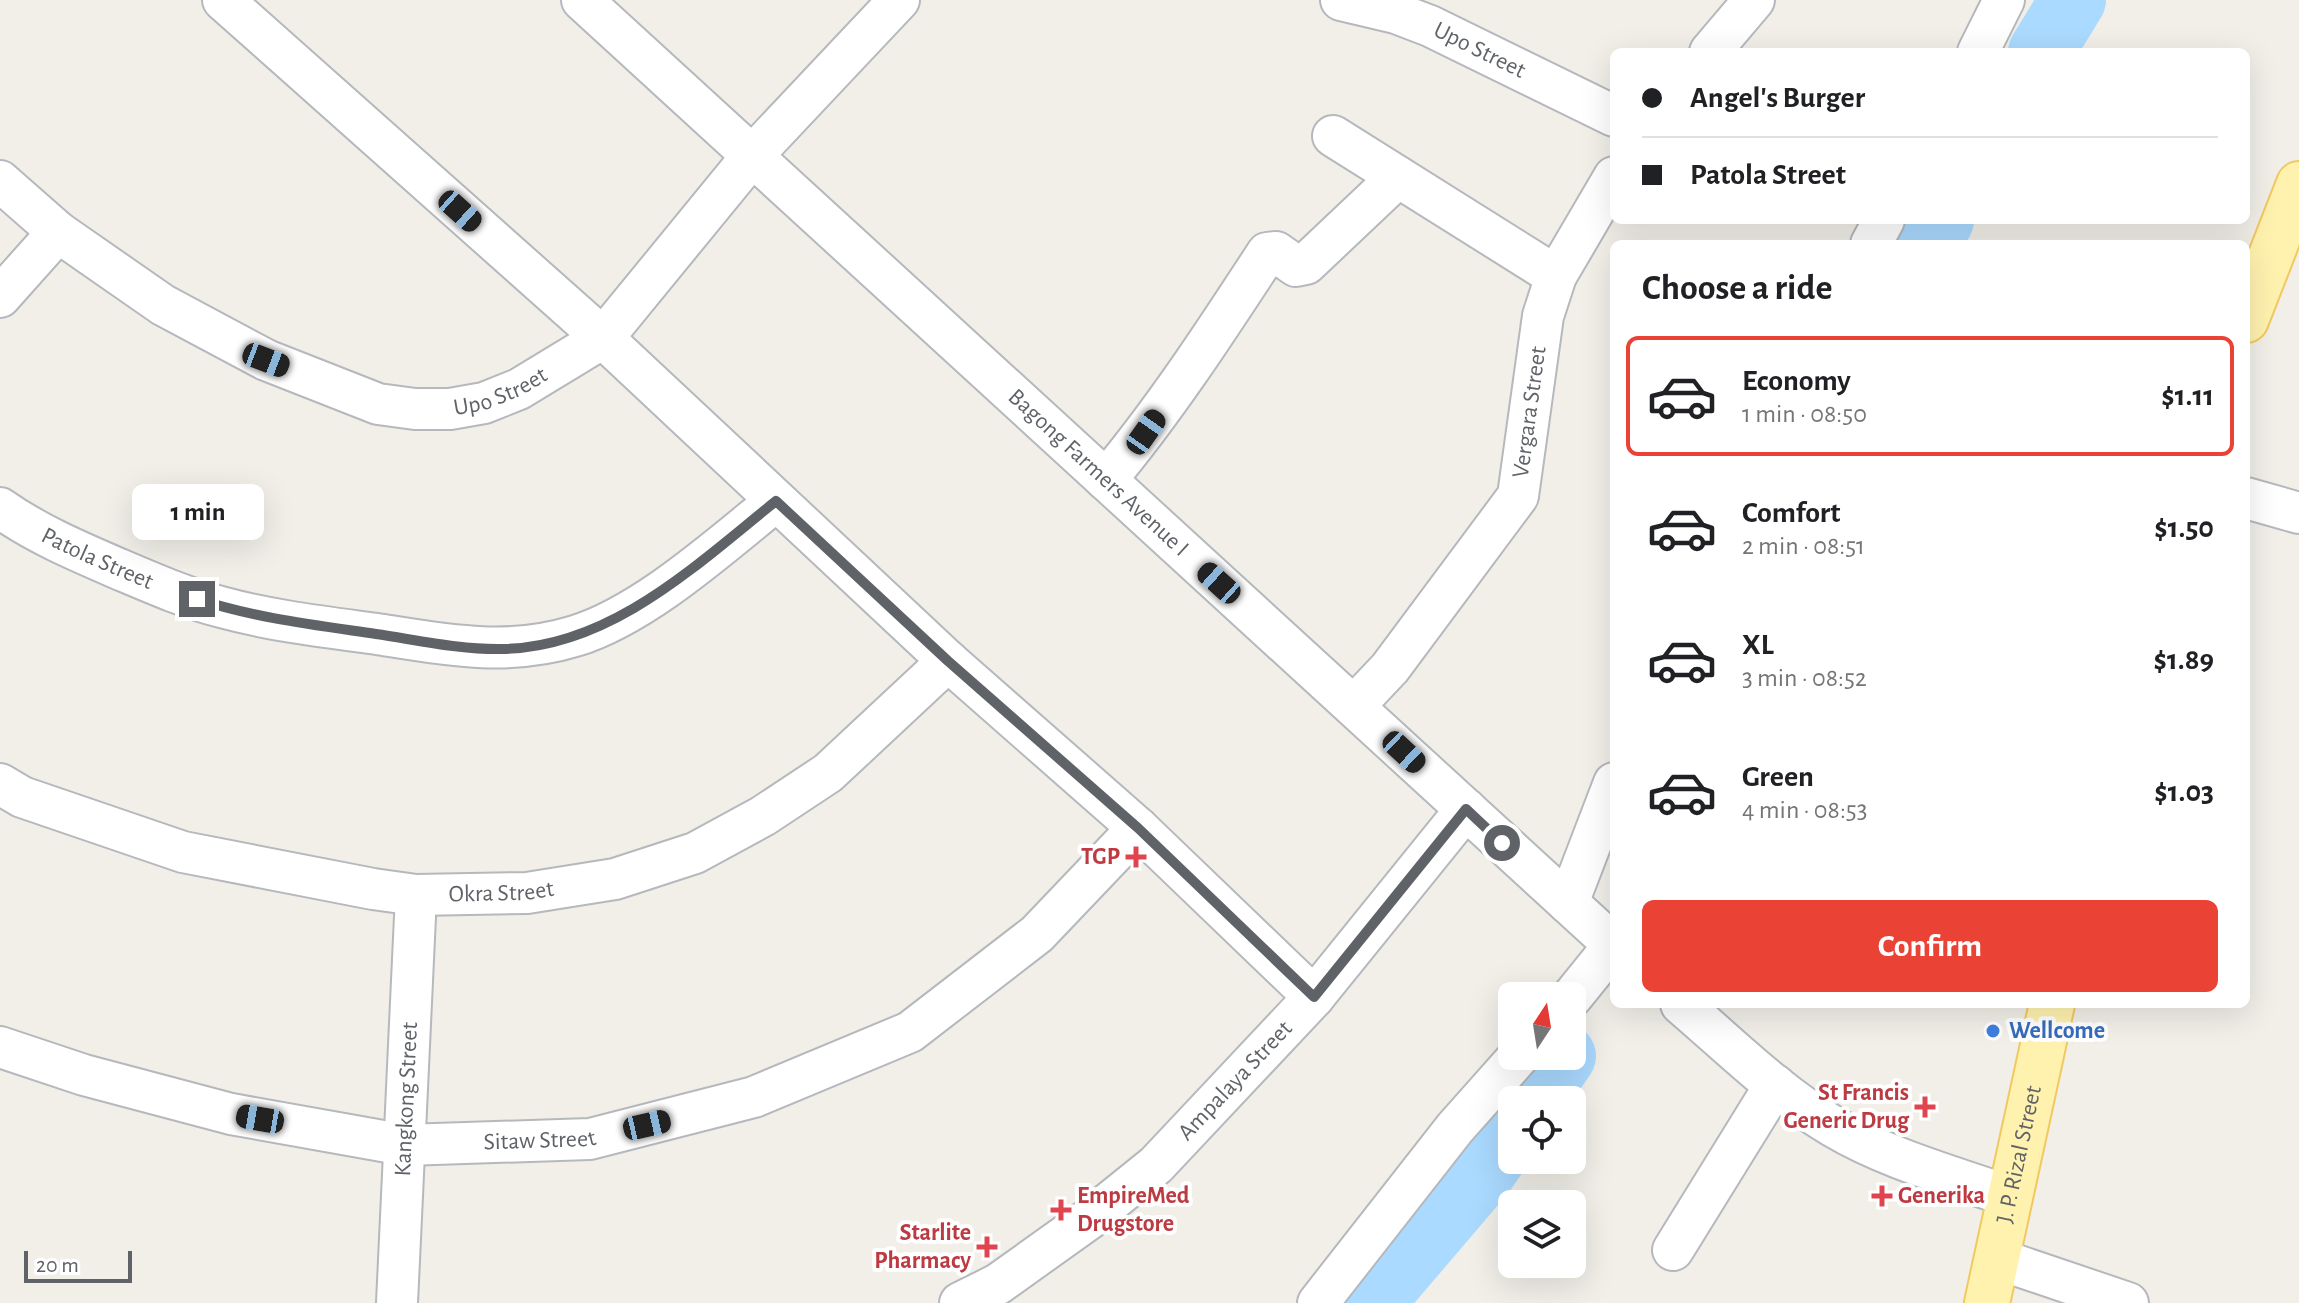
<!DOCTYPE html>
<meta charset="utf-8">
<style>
body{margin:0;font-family:"Alegreya Sans",sans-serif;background:#f6f6f6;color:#202124;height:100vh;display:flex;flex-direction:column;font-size:30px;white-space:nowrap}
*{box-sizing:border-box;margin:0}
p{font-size:26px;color:#757577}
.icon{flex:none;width:44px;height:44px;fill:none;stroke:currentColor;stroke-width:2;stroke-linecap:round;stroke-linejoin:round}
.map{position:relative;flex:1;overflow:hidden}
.panel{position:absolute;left:1610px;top:240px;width:640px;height:768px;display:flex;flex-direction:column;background:#fff;border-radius:12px;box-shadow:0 8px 32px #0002}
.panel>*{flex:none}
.guide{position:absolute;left:1610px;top:48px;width:640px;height:176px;border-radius:12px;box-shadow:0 8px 32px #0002;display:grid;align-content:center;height:176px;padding:0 32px;background:#fff}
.needle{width:52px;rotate:12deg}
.tools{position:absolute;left:1498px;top:982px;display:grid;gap:16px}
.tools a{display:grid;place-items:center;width:88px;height:88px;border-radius:12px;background:#fff;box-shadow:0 8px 32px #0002;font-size:40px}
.scale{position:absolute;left:24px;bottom:20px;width:108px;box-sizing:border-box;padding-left:8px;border:4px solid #5f6368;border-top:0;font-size:22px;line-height:28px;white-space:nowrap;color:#5f6368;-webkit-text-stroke:6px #fff;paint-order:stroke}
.end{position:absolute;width:36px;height:36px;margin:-18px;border:10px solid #5f6368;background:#fff;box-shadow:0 0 0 4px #fff}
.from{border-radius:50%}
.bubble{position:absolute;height:56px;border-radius:12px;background:#fff;box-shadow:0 8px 32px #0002;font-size:26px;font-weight:600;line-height:56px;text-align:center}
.car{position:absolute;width:24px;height:48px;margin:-24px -12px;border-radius:10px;box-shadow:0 0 6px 2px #0007;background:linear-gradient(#222 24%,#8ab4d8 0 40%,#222 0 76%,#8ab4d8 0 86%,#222 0)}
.guide b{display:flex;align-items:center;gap:28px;height:76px;font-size:30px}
.guide b+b{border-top:2px solid #e0e0e0}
.guide i{width:20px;height:20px;background:#202124}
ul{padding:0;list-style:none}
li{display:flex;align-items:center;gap:24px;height:120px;margin:0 16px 12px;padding:0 16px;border:4px solid transparent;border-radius:12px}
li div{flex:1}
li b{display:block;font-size:30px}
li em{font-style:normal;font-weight:600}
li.selected{border-color:#ea4335}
li>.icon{width:72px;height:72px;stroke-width:1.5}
h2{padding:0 32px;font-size:36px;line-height:96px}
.button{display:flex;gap:16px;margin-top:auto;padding:16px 32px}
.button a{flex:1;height:92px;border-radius:12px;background:#ea4335;color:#fff;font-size:32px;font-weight:600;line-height:92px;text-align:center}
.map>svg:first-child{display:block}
</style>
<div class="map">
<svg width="2299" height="1303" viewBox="0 0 2299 1303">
<rect width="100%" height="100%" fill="#f1efe8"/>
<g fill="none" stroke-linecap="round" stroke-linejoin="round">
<g stroke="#aadaff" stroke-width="66">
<polyline points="2041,52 2073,0"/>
<polyline points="1927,244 1941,220"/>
<polyline points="1533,1100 1563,1056"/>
<polyline points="1371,1303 1482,1173 1512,1130"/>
</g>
<defs>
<g id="minor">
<polyline points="223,0 603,338 948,661 1138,828 1314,997"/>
<path id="s1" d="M582,0L1614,945"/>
<path id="s2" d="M1341,0L1396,13L1430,26L1614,116"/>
<polyline points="1710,52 1754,0"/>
<polyline points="1978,52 2004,0"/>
<polyline points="1333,136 1556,276"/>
<path id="s3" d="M0,181L58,232L163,305L266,360L378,404L415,409H450L484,403L519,389L603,338L752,156L899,0"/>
<polyline points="1871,244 1884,220"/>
<polyline points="0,297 58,232"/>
<path d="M1106,480C1166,408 1216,331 1267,253L1276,252L1296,266L1306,264L1398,177"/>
<polyline points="2246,498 2299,513"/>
<path id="s4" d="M0,508C37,534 77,551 119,569C152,583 186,598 221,607C272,621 325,627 377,634C446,645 507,657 575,636C644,615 720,546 776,501"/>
<path id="s5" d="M1355,705L1390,668L1518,496L1543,316L1556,276L1614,177"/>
<path id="s6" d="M0,784L22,797L183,852L373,889L416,895L527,893L615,879L695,853L763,816L828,773L948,661"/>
<polyline points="1568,903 1614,783"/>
<polyline points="1572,997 1614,945"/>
<path d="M1681,1004C1730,1046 1778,1094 1834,1127C1888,1159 1952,1176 2011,1197"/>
<path id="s7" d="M0,1047L84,1075L231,1114L405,1145L590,1139L754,1097L910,1032L1037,934L1138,828"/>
<polyline points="1673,1250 1775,1085"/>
<polyline points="1998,1259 2128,1303"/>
<path id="s8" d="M397,1303L416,895"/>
<path id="s9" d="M960,1303L998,1284L1089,1219L1156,1165L1314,997L1466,809"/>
<polyline points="1318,1303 1455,1128 1519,1056"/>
</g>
<g id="major">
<polyline points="2246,320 2299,184"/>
<path id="s10" d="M1987,1303L2052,1004"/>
</g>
</defs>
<use href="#minor" stroke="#b5b8bc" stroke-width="44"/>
<use href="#major" stroke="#f2c960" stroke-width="48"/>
<use href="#minor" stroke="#fff" stroke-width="40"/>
<use href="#major" stroke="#fff2af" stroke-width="44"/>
</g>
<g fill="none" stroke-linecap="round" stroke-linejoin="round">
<path stroke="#5f6368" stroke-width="10" d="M197,599C255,618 315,625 376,634C417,640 461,650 503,649C611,647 696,565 776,501L948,661L1138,828L1314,997L1466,809L1502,843"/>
</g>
<g fill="#e0444e" stroke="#fff" stroke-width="3">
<path d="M1132 845h8v8h8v8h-8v8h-8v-8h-8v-8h8z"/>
<path d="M1921 1095h8v8h8v8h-8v8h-8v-8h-8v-8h8z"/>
<path d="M1878 1184h8v8h8v8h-8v8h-8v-8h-8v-8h8z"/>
<path d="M1057 1198h8v8h8v8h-8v8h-8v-8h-8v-8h8z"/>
<path d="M983 1235h8v8h8v8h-8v8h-8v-8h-8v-8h8z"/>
</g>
<circle fill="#3f7fe0" stroke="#fff" stroke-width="3" cx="1993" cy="1031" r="8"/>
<g text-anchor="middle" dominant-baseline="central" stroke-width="8" stroke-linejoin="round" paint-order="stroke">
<g font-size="24" fill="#5f6368" stroke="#fff">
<text stroke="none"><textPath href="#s2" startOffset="148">Upo Street</textPath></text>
<text stroke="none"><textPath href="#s3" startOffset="568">Upo Street</textPath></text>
<text stroke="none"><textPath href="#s5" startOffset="350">Vergara Street</textPath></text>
<text stroke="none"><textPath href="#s1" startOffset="700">Bagong Farmers Avenue I</textPath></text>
<text stroke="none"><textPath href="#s4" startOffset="110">Patola Street</textPath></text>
<text stroke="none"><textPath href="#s6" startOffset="518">Okra Street</textPath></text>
<text stroke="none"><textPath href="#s9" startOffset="356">Ampalaya Street</textPath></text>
<text stroke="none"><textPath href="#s8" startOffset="204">Kangkong Street</textPath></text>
<text stroke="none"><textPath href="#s7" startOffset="552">Sitaw Street</textPath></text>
<text stroke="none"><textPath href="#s10" startOffset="152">J. P. Rizal Street</textPath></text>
</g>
<g font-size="24" font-weight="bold" fill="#be3a42" stroke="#fff" text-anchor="end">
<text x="1120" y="857">TGP</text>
<text x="1909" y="1093">St Francis<tspan x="1909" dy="28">Generic Drug</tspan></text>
<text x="1077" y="1196" text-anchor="start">EmpireMed<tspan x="1077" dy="28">Drugstore</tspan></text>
<text x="1898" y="1196" text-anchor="start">Generika</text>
<text x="971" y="1233">Starlite<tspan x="971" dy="28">Pharmacy</tspan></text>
</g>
<g font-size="24" font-weight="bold" fill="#366cbe" stroke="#fff" text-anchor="start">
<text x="2009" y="1031">Wellcome</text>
</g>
</g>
</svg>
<div class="tools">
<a><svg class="needle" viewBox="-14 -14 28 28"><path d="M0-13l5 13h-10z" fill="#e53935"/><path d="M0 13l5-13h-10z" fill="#757577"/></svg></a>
<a><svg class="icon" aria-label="locate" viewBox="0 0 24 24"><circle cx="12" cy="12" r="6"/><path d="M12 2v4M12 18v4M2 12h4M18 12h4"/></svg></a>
<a><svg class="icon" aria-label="layers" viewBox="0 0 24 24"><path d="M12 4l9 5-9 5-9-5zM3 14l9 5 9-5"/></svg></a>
</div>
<div class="scale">20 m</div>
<i class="end from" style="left:1502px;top:843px"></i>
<i class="end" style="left:197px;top:599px"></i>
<div class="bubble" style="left:132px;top:484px;width:132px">1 min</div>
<i class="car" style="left:460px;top:211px;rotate:132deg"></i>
<i class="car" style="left:266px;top:360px;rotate:111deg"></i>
<i class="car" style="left:1146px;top:432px;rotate:35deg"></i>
<i class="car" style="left:1219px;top:583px;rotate:312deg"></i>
<i class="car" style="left:1404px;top:752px;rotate:133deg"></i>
<i class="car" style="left:260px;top:1119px;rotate:280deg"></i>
<i class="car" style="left:647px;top:1125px;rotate:77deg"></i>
<div class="guide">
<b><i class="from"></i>Angel's Burger</b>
<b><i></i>Patola Street</b>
</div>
<section class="panel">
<h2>Choose a ride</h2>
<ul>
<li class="selected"><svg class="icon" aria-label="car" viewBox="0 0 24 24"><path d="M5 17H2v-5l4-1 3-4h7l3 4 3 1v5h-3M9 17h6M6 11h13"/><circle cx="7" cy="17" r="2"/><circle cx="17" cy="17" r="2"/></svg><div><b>Economy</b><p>1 min · 08:50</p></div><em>$1.11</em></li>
<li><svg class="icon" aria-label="car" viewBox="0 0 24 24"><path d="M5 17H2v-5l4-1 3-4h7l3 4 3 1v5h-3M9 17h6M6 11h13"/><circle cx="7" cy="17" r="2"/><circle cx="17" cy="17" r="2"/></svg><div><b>Comfort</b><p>2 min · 08:51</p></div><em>$1.50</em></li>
<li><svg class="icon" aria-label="car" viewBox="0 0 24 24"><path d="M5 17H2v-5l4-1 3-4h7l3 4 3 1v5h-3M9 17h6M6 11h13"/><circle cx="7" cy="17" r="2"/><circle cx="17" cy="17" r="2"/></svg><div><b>XL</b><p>3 min · 08:52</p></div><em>$1.89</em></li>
<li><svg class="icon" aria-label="car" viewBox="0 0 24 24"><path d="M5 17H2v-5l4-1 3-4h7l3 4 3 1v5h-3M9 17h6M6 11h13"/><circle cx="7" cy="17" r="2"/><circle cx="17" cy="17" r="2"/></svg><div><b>Green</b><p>4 min · 08:53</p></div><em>$1.03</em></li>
</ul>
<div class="button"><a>Confirm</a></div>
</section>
</div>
